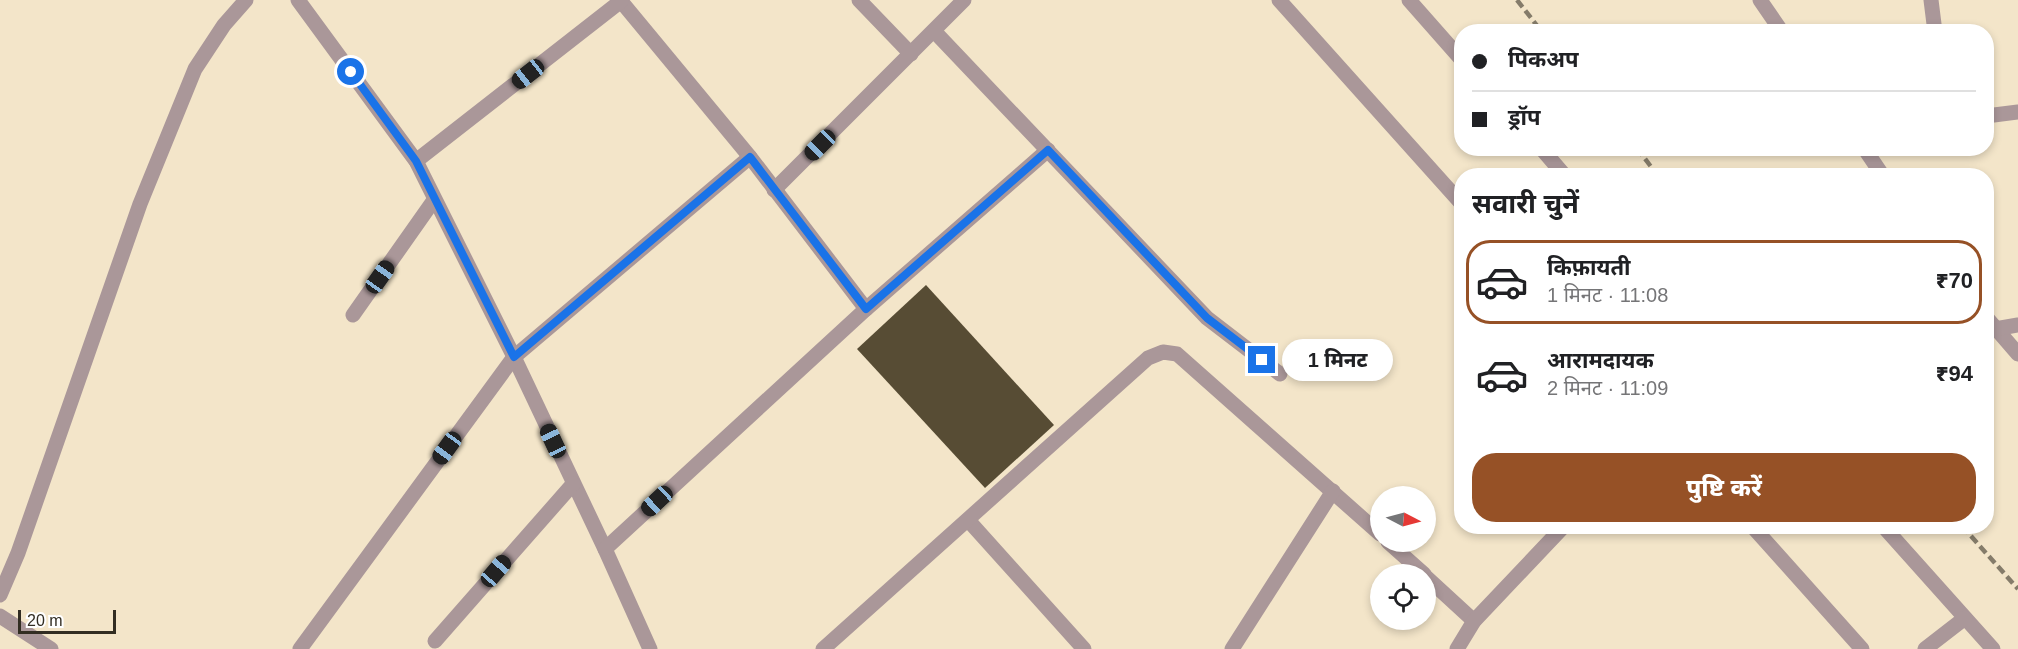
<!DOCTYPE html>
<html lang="hi">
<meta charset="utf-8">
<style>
body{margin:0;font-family:Arial,"Noto Sans Devanagari",sans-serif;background:#f6f6f6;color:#202124;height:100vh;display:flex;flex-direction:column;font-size:22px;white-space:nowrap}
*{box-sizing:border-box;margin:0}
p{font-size:20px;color:#757577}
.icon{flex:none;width:33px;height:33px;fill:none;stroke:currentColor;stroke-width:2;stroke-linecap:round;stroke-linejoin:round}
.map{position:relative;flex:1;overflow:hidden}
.panel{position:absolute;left:1454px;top:168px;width:540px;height:366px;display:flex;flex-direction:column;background:#fff;border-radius:24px;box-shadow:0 3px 9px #0003}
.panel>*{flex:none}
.top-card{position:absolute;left:1454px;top:24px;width:540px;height:132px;border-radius:24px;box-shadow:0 3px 9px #0003;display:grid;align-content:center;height:132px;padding:0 18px;background:#fff}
.needle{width:39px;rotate:96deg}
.fabs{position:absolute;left:1370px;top:486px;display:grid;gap:12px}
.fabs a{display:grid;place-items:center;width:66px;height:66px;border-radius:50%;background:#fff;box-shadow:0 3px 9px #0003;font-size:30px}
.scale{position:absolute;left:18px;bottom:15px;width:98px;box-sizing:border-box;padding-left:6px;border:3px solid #322d22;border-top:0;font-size:16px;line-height:21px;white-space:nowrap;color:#322d22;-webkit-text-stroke:4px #fff;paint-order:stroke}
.end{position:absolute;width:27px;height:27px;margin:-14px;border:8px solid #1a73e8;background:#fff;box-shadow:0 0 0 3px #fff}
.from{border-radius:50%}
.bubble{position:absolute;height:42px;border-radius:21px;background:#fff;box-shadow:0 3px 9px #0003;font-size:20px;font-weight:800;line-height:42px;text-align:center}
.car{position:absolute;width:18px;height:36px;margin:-18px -9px;border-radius:8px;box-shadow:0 0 4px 2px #0007;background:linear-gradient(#222 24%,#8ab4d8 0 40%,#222 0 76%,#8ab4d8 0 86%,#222 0)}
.top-card b{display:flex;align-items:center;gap:21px;height:57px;font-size:22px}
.top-card b+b{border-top:2px solid #e0e0e0}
.top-card i{width:15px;height:15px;background:#202124}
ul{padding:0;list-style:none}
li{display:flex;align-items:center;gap:18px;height:84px;margin:0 12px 9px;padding:0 6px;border:3px solid transparent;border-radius:24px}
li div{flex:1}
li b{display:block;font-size:22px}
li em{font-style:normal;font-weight:800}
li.selected{border-color:#965126}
li>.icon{width:54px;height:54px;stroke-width:1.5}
h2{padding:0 18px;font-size:27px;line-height:72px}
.action{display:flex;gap:12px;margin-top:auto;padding:12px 18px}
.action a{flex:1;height:69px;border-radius:24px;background:#965126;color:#fff;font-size:24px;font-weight:800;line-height:69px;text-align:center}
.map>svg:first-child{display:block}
</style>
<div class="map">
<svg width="2018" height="649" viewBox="0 0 2018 649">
<rect width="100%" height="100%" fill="#f3e5c9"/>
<polygon fill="#574c34" points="926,285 1054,425 985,488 857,349"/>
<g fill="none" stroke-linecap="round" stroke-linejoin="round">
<g stroke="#aa9799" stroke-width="15">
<polyline points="298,0 416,161 514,357 605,549 650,649"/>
<polyline points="620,0 750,157 866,309"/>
<polyline points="859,0 911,54"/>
<polyline points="1279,0 1461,203"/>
<polyline points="1409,0 1461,59"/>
<polyline points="1760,0 1782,32"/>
<polyline points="1931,0 1935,32"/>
<polyline points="934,31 1207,318 1280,374"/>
<polyline points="1986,116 2018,112"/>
<polyline points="1541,148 1565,176"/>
<polyline points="1864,148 1883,176"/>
<polyline points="416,161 621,1"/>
<polyline points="774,190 964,0"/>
<polyline points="353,315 434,200"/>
<polyline points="1986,317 2018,354"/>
<polyline points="1995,329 2018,325"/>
<polyline points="968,520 1084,649"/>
<polyline points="1752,526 1862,649"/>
<polyline points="1883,526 1993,649"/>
<polyline points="1388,542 1424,574"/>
<polyline points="605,549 866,309 1048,150"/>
<polyline points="1425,576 1474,621"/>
<polyline points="0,595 18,553 140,204 195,69 224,25 246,0"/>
<polyline points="0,616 51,649"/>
<polyline points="435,641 573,484"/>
<polyline points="300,649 514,357 750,157"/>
<polyline points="823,649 1148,358 1163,352 1177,354 1380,534"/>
<polyline points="1232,649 1333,491"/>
<polyline points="1457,649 1474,621 1564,526"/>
<polyline points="1925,649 1965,618"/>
</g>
<g stroke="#857c6a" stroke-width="4.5" stroke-dasharray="9 4.5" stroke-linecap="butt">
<polyline points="1517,0 1542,32"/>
<polyline points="1637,148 1658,176"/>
<polyline points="1962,526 2018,589"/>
</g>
</g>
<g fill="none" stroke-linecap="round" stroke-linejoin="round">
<polyline stroke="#1a73e8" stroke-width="8" points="351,72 416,161 514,357 750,157 866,309 1048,150 1207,318 1262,360"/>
</g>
</svg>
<div class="fabs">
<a><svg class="needle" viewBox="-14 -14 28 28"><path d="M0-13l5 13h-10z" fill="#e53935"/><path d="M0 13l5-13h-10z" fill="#757577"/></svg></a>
<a><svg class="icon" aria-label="locate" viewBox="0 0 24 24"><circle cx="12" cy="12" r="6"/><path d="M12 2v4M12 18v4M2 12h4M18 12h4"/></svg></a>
</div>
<div class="scale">20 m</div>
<i class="end from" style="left:351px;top:72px"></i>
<i class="end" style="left:1262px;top:360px"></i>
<div class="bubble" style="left:1282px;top:339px;width:111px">1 मिनट</div>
<i class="car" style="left:528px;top:74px;rotate:232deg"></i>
<i class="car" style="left:820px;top:145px;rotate:225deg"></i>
<i class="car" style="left:380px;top:277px;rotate:35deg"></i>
<i class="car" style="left:553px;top:441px;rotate:335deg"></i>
<i class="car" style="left:447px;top:448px;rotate:216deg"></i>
<i class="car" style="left:657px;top:501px;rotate:227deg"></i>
<i class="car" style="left:496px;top:571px;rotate:41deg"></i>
<div class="top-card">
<b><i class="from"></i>पिकअप</b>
<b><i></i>ड्रॉप</b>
</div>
<section class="panel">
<h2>सवारी चुनें</h2>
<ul>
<li class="selected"><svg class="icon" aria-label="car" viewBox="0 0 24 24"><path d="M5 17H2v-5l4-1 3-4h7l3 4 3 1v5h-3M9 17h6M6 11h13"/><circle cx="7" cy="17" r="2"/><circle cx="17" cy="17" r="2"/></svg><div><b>किफ़ायती</b><p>1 मिनट · 11:08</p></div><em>₹70</em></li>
<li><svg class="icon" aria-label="car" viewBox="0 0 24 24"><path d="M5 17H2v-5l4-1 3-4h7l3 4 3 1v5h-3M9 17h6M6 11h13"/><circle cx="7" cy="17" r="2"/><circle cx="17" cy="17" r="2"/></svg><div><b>आरामदायक</b><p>2 मिनट · 11:09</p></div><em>₹94</em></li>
</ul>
<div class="action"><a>पुष्टि करें</a></div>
</section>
</div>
